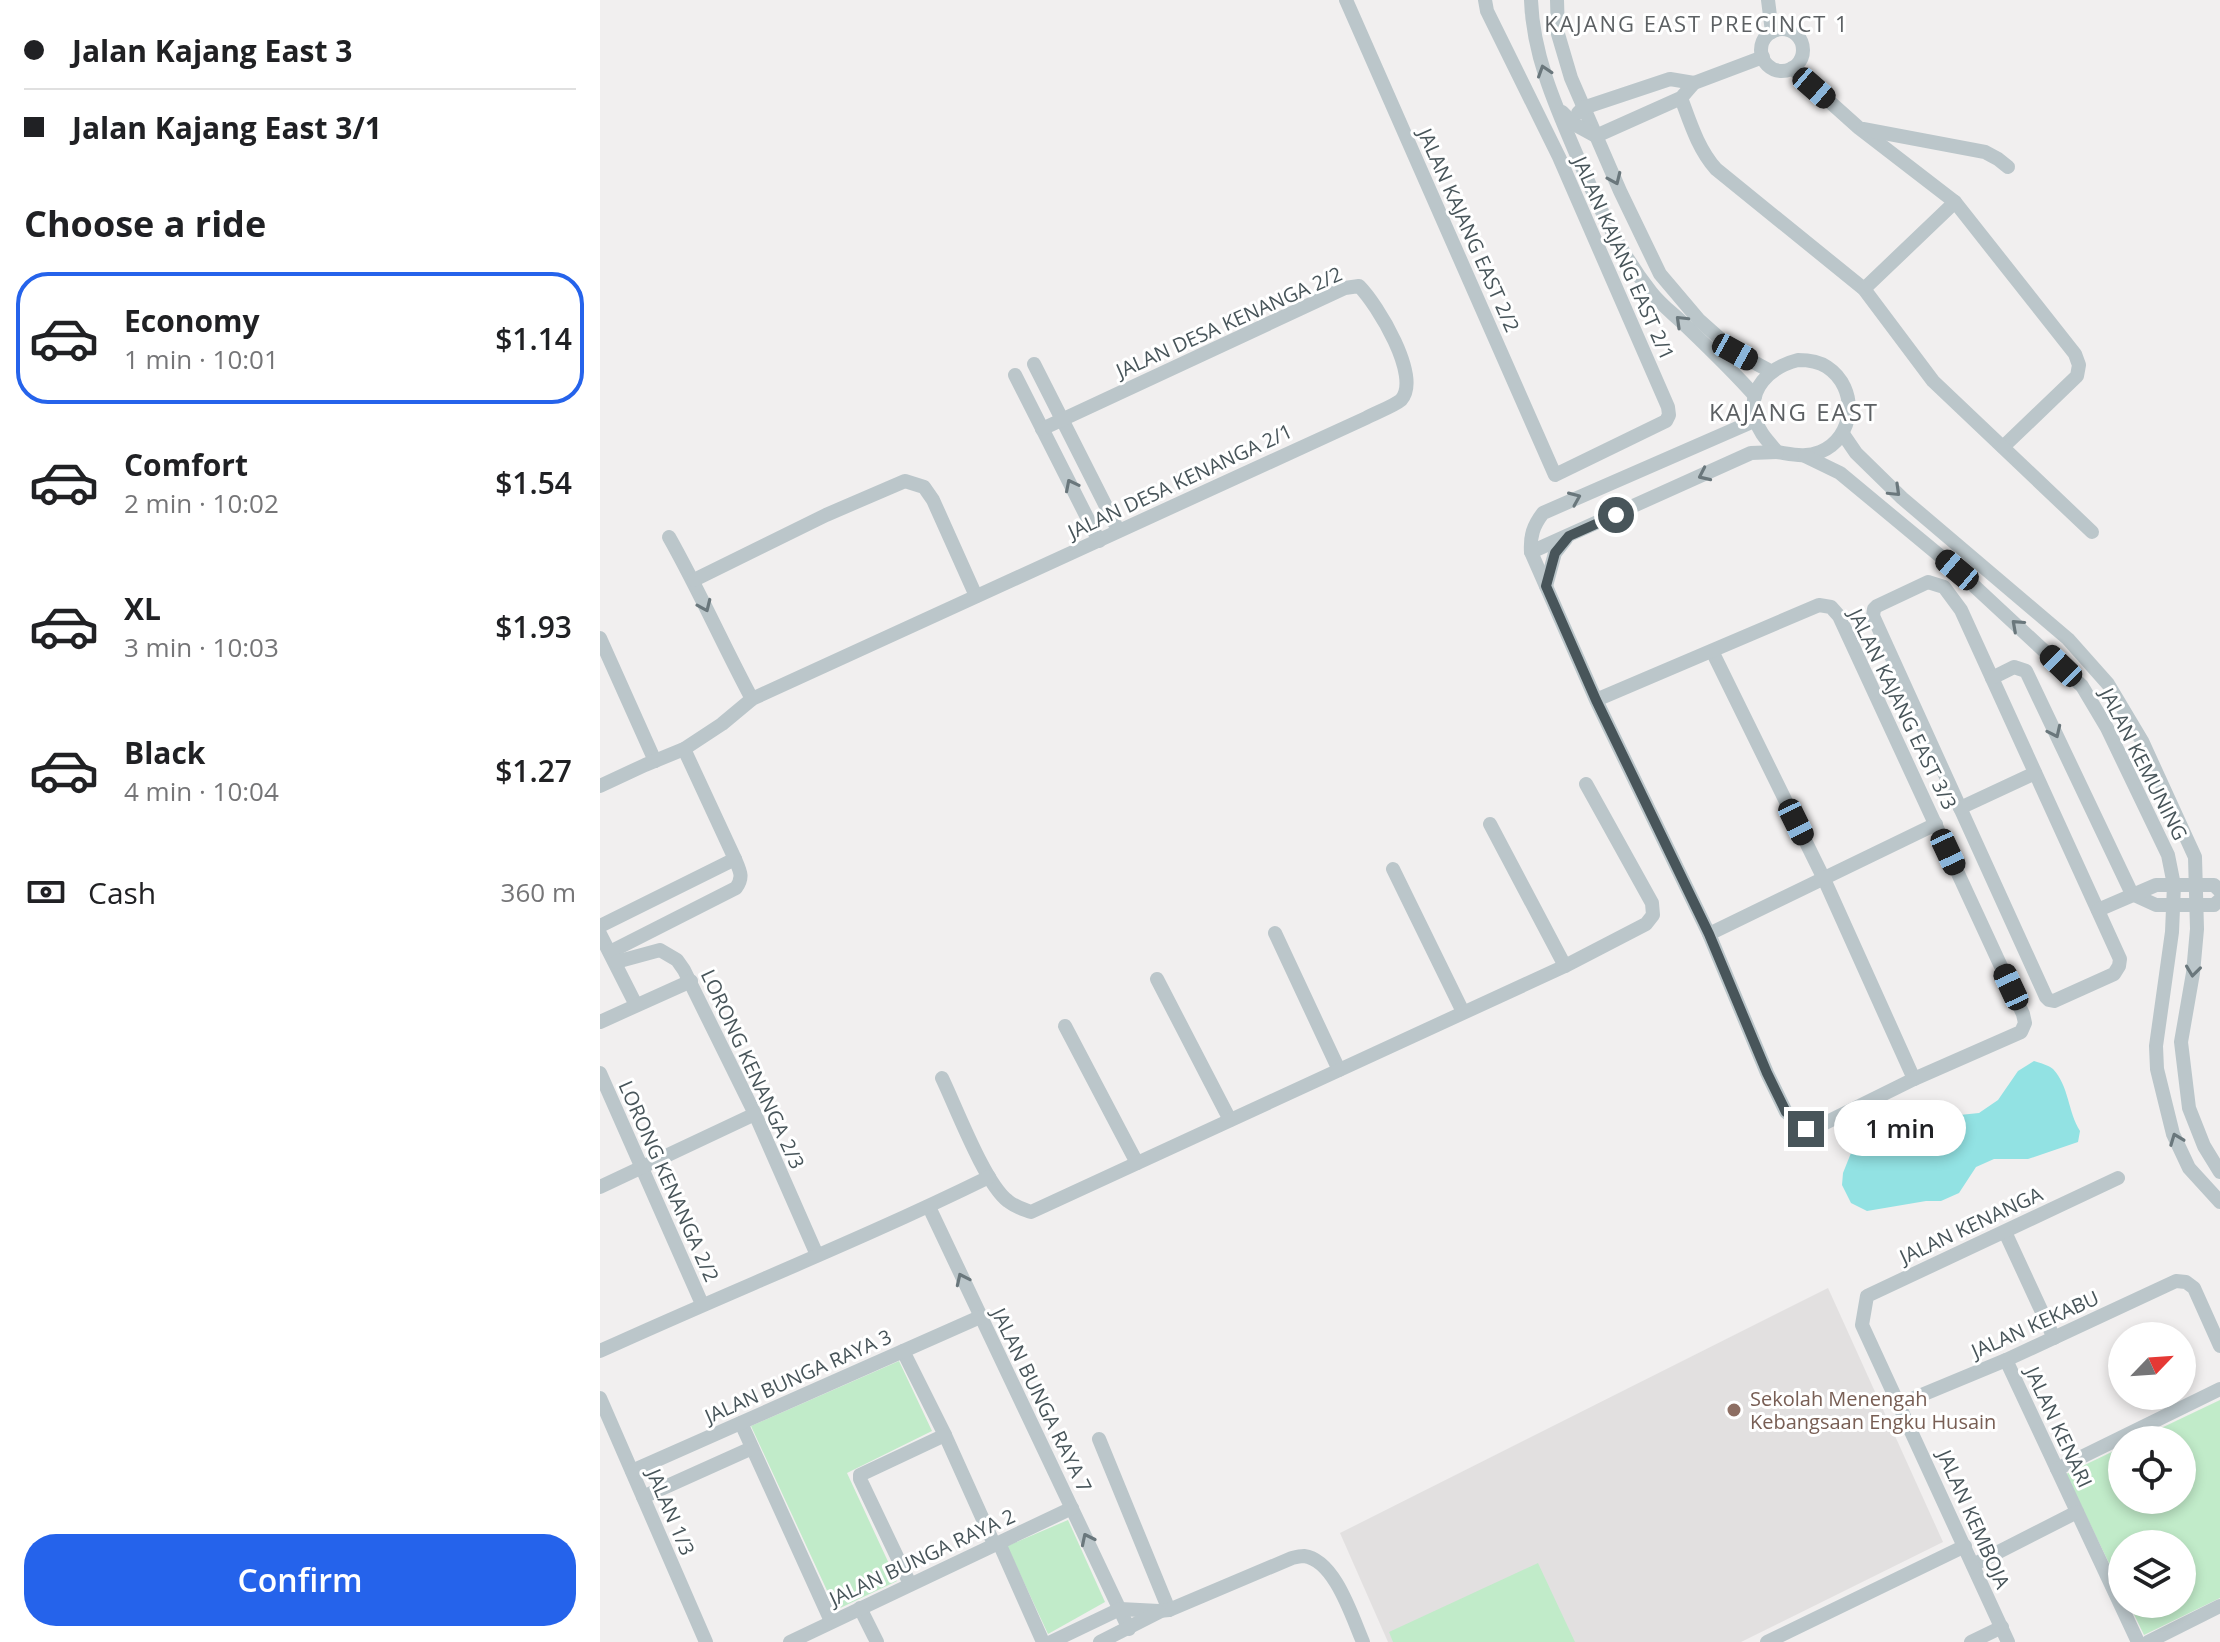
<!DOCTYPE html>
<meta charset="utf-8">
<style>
body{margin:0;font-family:"Open Sans",sans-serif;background:#f6f6f6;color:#202124;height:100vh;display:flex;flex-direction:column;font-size:30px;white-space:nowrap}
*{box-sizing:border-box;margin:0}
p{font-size:26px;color:#757577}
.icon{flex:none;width:44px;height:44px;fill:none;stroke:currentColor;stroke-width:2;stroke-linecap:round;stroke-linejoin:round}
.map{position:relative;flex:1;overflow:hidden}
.drawer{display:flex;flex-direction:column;background:#fff;width:600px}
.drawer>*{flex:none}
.hud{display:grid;align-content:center;height:176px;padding:0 24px;background:#fff}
.needle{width:52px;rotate:65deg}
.tools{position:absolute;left:1508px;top:1322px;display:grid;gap:16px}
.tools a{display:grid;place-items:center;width:88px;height:88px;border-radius:50%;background:#fff;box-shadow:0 4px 12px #0003;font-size:40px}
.end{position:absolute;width:36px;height:36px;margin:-18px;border:10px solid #48555a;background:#fff;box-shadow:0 0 0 4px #fff}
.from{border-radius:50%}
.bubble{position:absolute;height:56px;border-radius:28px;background:#fff;box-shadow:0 4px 12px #0003;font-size:26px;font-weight:600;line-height:56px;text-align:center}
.car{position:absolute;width:24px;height:48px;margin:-24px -12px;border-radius:10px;box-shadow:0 0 6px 2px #0007;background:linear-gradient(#222 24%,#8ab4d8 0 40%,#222 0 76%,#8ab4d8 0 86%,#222 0)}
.hud b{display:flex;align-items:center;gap:28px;height:76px;font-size:30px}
.hud b+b{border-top:2px solid #e0e0e0}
.hud i{width:20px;height:20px;background:#202124}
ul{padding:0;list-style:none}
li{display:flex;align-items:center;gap:24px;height:132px;margin:0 16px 12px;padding:0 8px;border:4px solid transparent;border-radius:32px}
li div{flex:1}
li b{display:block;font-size:30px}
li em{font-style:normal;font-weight:600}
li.current{border-color:#2563eb}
li>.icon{width:72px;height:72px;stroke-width:1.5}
h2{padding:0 24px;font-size:36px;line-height:96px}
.pay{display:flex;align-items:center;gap:20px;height:88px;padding:0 24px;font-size:30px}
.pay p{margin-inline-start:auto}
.cta{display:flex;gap:16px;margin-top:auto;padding:16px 24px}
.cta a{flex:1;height:92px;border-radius:32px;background:#2563eb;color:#fff;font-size:32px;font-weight:600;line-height:92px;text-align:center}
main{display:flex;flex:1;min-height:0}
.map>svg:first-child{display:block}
</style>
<main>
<section class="drawer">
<div class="hud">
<b><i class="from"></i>Jalan Kajang East 3</b>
<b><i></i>Jalan Kajang East 3/1</b>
</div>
<h2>Choose a ride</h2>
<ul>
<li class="current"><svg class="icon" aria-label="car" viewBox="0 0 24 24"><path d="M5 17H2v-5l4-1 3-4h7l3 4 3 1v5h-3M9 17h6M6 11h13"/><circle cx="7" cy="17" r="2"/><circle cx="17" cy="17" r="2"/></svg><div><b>Economy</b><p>1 min · 10:01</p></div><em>$1.14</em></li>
<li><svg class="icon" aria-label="car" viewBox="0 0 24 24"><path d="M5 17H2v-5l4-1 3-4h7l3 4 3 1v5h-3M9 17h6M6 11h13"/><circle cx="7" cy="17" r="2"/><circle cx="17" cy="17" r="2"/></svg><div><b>Comfort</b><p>2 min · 10:02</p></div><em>$1.54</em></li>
<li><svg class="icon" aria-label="car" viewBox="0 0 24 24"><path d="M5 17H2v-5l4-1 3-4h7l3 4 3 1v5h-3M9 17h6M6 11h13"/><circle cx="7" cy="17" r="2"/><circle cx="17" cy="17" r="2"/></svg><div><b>XL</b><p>3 min · 10:03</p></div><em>$1.93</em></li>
<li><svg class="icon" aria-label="car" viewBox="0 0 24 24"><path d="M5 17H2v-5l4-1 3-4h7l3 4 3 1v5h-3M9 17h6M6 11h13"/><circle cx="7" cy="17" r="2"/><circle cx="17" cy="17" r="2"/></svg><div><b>Black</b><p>4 min · 10:04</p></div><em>$1.27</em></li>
</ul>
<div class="pay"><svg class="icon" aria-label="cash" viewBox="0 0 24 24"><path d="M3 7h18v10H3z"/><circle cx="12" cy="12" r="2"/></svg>Cash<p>360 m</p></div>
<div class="cta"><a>Confirm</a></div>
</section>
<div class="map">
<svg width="1620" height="1642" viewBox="0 0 1620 1642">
<rect width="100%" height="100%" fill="#f1efef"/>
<polygon fill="#e2e0e0" points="1228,1288 1343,1542 1141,1642 788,1642 740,1533"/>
<g fill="#c1ebc9">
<polygon points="299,1361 332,1431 247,1473 297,1581 236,1610 151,1426"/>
<polygon points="1620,1400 1620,1598 1544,1635 1529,1604 1582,1604 1582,1544 1522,1544 1522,1590 1466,1474 1522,1447 1522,1500 1582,1500 1582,1440 1536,1440"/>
<polygon points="468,1520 505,1602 448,1634 407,1546"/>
<polygon points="938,1563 975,1642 793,1642 789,1632"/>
</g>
<path fill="#92e2e3" d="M1434,1061C1440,1063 1448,1065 1453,1069C1469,1086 1468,1112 1480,1131L1478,1142L1428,1159H1394L1376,1167L1359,1193L1341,1201H1326L1267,1211L1251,1203L1242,1185L1243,1173L1251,1153L1350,1116L1379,1113L1398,1100L1418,1071Z"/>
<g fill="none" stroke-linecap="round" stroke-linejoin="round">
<g stroke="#bbc6ca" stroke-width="14">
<polyline points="746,0 955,475 1066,421 1069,415 1068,407 959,157 887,11 885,0"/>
<path d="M931,0C933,56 956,107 978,158C998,205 1019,252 1051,292C1061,305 1075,315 1086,326C1110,349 1133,371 1155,396"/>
<polyline points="957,0 958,34 971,78 1020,191 1060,274 1099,320 1135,352 1170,371"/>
<polyline points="1168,0 1172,32"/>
<circle cx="1182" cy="50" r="21"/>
<polyline points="1192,68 1259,128 1355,202 1475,354 1479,365 1477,376 1403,447"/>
<path d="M1081,98C1090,122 1098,149 1116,169L1264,289L1333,381L1492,532"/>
<polyline points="962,112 974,124 996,136 1081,98 1094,83 1163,57"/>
<polyline points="978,113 983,108 1070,79 1094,83"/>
<polyline points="1263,129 1385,152 1398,159 1408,167"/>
<polyline points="1264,289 1355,202"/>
<path d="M1198,360C1208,360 1218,361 1227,367C1259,388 1255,438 1220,452C1206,458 1191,454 1177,452C1169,442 1159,433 1156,420C1146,389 1170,367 1198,360Z"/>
<polyline points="434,364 518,530"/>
<polyline points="415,375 499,541"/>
<polyline points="1243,434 1256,453 1302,498 1468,639 1508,684 1542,741 1595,857 1597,929 1593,973 1581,1042 1589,1108 1604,1146 1620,1172"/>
<polyline points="1205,456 1240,473 1357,570 1482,686 1507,728 1568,855 1574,885 1572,932 1556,1046 1557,1069 1573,1134 1589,1168 1620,1202"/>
<path d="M69,537C99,590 123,645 152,699"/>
<polyline points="931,552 1151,453 1177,452"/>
<polyline points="94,580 226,515 305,481 324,487 333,500 376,596"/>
<polygon points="1328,582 1344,587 1361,610 1520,959 1519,966 1514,974 1454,1001 1449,1000 1446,997 1273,616 1274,609 1277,606"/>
<polyline points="946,586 955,553 966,539"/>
<polyline points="0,638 55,761"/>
<polyline points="1112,651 1224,879 1314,1079"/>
<polyline points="1392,678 1414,667 1426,671 1532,894 1556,905 1614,905 1620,900"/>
<path d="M996,700L1219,605L1231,607L1239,616L1423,1014L1425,1023L1421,1032L1314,1079L1215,1128L1206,1129L1186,1112L1167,1073L1109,934L996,700L931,552C930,536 933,526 943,513L1156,420"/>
<path d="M0,786L45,765L84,749L122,724L152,699L766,418C775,413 794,406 801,400C822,377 777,304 759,286L745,288L442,429"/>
<polyline points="1360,808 1435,773"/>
<polyline points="890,824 965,966"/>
<polyline points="793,869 863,1012"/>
<polyline points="1498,910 1556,885 1614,885 1620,891"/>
<polyline points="0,926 135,859"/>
<polyline points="675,933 739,1070"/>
<polyline points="0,934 36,1005"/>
<polyline points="1109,934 1336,824"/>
<path d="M10,952L136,888C144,877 140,871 135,859L84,749"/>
<polyline points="16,962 60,950 77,960 84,970 155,1114 217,1255"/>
<polyline points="557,979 630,1120"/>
<polyline points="0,1022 91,981"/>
<polyline points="465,1026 537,1163"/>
<polyline points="0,1073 102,1304"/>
<path d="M342,1078C356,1107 385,1184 408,1201C415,1207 423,1209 431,1212L965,966L1046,924L1053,915L1052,903L986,784"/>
<polyline points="0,1187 155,1114"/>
<polyline points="329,1207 529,1629"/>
<polyline points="1405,1232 1454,1338"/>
<path d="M0,1351C129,1292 261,1240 389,1177"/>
<polyline points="303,1351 345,1435 394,1544"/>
<polyline points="1406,1360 1538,1642"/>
<polyline points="0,1398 106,1642"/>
<polyline points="1300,1404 1406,1360 1576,1281 1586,1282 1594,1288 1620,1346"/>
<polyline points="141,1423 231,1621"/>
<polyline points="499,1439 569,1610"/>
<polyline points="1457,1469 1620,1389"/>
<polyline points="32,1471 380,1317"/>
<polyline points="43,1497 152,1448"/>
<polyline points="399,1543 443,1642"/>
<polyline points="1373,1565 1477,1512"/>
<polyline points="310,1584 260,1479 260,1475 345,1435"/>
<polyline points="260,1608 277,1642"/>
<polyline points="190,1642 472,1508"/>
<path d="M451,1642L520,1609L559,1611L569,1610L692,1558C696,1557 700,1556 704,1556C735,1560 752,1617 763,1642"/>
<polyline points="500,1642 559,1612"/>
<polyline points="1167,1642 1365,1546"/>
<polyline points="1371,1642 1402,1627"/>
<polyline points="1408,1642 1262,1325 1267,1296 1518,1178"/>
<polyline points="1548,1642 1620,1606"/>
</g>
</g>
<defs><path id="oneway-chevron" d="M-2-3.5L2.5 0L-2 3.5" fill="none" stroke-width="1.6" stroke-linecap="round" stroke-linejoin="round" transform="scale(2)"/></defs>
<g stroke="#6a777c">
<use href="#oneway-chevron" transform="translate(944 71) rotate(-108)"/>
<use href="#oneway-chevron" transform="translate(1015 179) rotate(66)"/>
<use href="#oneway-chevron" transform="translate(1081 321) rotate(-136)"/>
<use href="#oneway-chevron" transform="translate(1104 475) rotate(155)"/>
<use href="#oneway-chevron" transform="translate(471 485) rotate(-117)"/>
<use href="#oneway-chevron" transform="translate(1295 491) rotate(44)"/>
<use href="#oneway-chevron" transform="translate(975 498) rotate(-23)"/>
<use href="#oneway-chevron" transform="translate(105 606) rotate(66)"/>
<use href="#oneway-chevron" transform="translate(1417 625) rotate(-138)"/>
<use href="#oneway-chevron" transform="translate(1455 732) rotate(65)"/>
<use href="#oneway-chevron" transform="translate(1593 971) rotate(97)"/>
<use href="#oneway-chevron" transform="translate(1576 1139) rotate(-111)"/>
<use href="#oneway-chevron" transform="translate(362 1279) rotate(-115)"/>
<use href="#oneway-chevron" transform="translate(487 1539) rotate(-116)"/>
</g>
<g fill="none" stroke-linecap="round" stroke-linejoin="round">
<polyline stroke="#48555a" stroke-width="10" points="1016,515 969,536 955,553 946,586 996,700 1109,934 1167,1073 1186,1112 1206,1129"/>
</g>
<circle fill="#8d6e63" stroke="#fff" stroke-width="3" cx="1134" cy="1410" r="8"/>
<g text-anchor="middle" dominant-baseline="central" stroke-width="6" stroke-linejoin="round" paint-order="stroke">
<g font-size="20" fill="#48555a" stroke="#fff">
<text transform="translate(869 230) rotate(66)">JALAN KAJANG EAST 2/2</text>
<text transform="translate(1024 258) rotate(66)">JALAN KAJANG EAST 2/1</text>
<text transform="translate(629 322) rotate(-24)">JALAN DESA KENANGA 2/2</text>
<text transform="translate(580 481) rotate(-25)">JALAN DESA KENANGA 2/1</text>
<text transform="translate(1303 709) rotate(64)">JALAN KAJANG EAST 3/3</text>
<text transform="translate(1544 764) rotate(63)">JALAN KEMUNING</text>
<text transform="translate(153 1069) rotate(65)">LORONG KENANGA 2/3</text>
<text transform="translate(69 1181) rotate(66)">LORONG KENANGA 2/2</text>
<text transform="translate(1371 1225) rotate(-25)">JALAN KENANGA</text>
<text transform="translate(1435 1324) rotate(-24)">JALAN KEKABU</text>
<text transform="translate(198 1376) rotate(-24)">JALAN BUNGA RAYA 3</text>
<text transform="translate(442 1400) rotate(64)">JALAN BUNGA RAYA 7</text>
<text transform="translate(1459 1427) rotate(65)">JALAN KENARI</text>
<text transform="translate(71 1512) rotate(67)">JALAN 1/3</text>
<text transform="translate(1374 1519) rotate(66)">JALAN KEMBOJA</text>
<text transform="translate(322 1557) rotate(-25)">JALAN BUNGA RAYA 2</text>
</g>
<g font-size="20" fill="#785e54" stroke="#fff" text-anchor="start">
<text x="1150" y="1398">Sekolah Menengah<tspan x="1150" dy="23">Kebangsaan Engku Husain</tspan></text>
</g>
<g font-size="22" letter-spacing="2" fill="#5c6063" stroke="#fff">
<text x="1097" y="23">KAJANG EAST PRECINCT 1</text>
</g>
<g font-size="24" letter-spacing="2" fill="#5c6063" stroke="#fff">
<text x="1194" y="411">KAJANG EAST</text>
</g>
</g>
</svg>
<div class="tools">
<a><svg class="needle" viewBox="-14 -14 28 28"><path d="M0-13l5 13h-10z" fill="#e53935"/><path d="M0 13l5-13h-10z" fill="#757577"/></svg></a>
<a><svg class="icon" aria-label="locate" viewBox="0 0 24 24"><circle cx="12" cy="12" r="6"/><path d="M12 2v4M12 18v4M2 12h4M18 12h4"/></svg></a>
<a><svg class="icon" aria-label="layers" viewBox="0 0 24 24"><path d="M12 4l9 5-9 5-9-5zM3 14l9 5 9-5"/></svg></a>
</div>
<i class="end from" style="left:1016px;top:515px"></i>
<i class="end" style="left:1206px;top:1129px"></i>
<div class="bubble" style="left:1234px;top:1100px;width:132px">1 min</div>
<i class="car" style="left:1214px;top:88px;rotate:131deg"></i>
<i class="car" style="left:1135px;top:352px;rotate:119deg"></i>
<i class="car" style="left:1357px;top:570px;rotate:310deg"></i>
<i class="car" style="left:1461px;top:666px;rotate:314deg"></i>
<i class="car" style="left:1196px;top:822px;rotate:154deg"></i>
<i class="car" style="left:1348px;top:852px;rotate:155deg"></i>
<i class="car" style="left:1411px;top:987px;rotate:335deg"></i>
</div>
</main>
